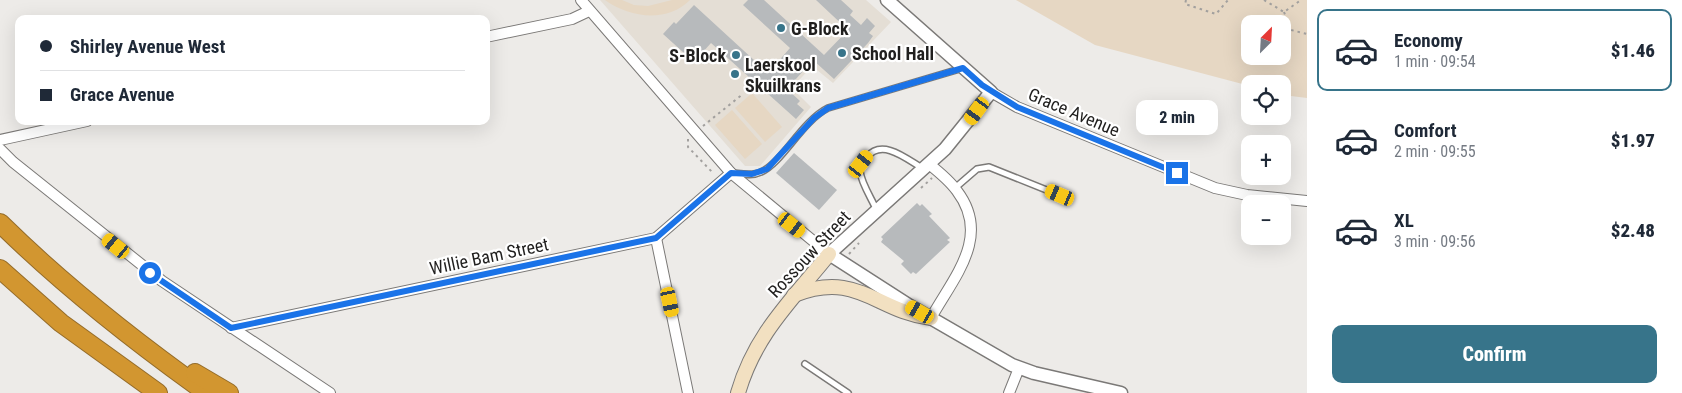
<!DOCTYPE html>
<meta charset="utf-8">
<style>
body{margin:0;font-family:"Roboto Condensed",sans-serif;background:#f2f2f3;color:#1f2937;height:100vh;display:flex;flex-direction:column;font-size:19px;white-space:nowrap}
*{box-sizing:border-box;margin:0}
p{font-size:16px;color:#747a83}
.icon{flex:none;width:28px;height:28px;fill:none;stroke:currentColor;stroke-width:2;stroke-linecap:round;stroke-linejoin:round}
.map{position:relative;flex:1;overflow:hidden}
.drawer{display:flex;flex-direction:column;background:#fff;width:375px}
.drawer>*{flex:none}
.hud{position:absolute;left:15px;top:15px;width:475px;height:110px;border-radius:10px;box-shadow:0 5px 20px #0002;display:grid;align-content:center;height:110px;padding:0 25px;background:#fff}
.needle{width:32px;rotate:24deg}
.controls{position:absolute;left:1241px;top:15px;display:grid;gap:10px}
.controls a{display:grid;place-items:center;width:50px;height:50px;border-radius:10px;background:#fff;box-shadow:0 5px 20px #0002;font-size:25px}
.end{position:absolute;width:22px;height:22px;margin:-11px;border:6px solid #1a73e8;background:#fff;box-shadow:0 0 0 2px #fff}
.from{border-radius:50%}
.bubble{position:absolute;height:35px;border-radius:10px;background:#fff;box-shadow:0 5px 20px #0002;font-size:16px;font-weight:800;line-height:35px;text-align:center}
.car{position:absolute;width:15px;height:30px;margin:-15px -8px;border-radius:6px;box-shadow:0 0 4px 1px #0007;background:linear-gradient(#f5c518 24%,#345 0 40%,#f5c518 0 76%,#345 0 86%,#f5c518 0)}
.hud b{display:flex;align-items:center;gap:18px;height:48px;font-size:19px}
.hud b+b{border-top:1px solid #e0e1e3}
.hud i{width:12px;height:12px;background:#1f2937}
ul{padding:9px 0 0;list-style:none}
li{display:flex;align-items:center;gap:15px;height:82px;margin:0 10px 8px;padding:0 15px;border:2px solid transparent;border-radius:10px}
li div{flex:1}
li b{display:block;font-size:19px}
li em{font-style:normal;font-weight:800}
li.current{border-color:#37748a}
li>.icon{width:45px;height:45px;stroke-width:1.5}
.primary-button{display:flex;gap:10px;margin-top:auto;padding:10px 25px}
.primary-button a{flex:1;height:58px;border-radius:10px;background:#37748a;color:#fff;font-size:20px;font-weight:800;line-height:58px;text-align:center}
main{display:flex;flex:1;min-height:0}
.map>svg:first-child{display:block}
</style>
<main>
<div class="map">
<svg width="1307" height="393" viewBox="0 0 1307 393">
<rect width="100%" height="100%" fill="#edebe8"/>
<polygon fill="#e4ded5" points="600,0 866,0 891,22 833,83 812,66 792,88 811,107 760,166 745,166"/>
<g fill="#e6d7c3" fill-rule="evenodd">
<path d="M605,0H622L634,5L648,6L672,0H690C667,23 630,18 605,0Z"/>
<path d="M1016,0H1307V98L1283,95L1282,84H1250V86L1095,45ZM1250,24H1282V56H1250Z"/>
<polygon points="752,93 782,127 765,142 735,108"/>
<polygon points="732,110 762,144 745,159 715,125"/>
</g>
<g fill="#b7babc">
<polygon points="748,0 764,0 824,55 848,30 816,0 841,0 853,11 850,15 861,25 867,18 875,26 869,33 873,36 868,43 834,79 813,60 787,89 800,101 797,104 804,110 796,119 711,43 694,62 663,34 674,22 676,24 694,5 768,73 790,48 743,5"/>
<polygon points="794,153 837,190 819,210 776,173"/>
<polygon points="917,203 920,206 922,204 932,214 929,216 950,238 947,240 950,242 916,274 913,272 911,274 901,264 904,261 881,242 883,239 881,237"/>
</g>
<g fill="none" stroke-linecap="round" stroke-linejoin="round">
<defs>
<g id="service">
<path d="M734,173C743,174 753,176 761,172C782,163 802,121 828,108L963,68"/>
<polyline points="955,188 977,169 989,167 1059,195"/>
<path d="M877,211C872,199 861,183 860,171C860,165 863,162 867,157C882,138 907,159 922,168"/>
<polyline points="805,364 848,393"/>
</g>
<g id="minor">
<polyline points="581,0 731,173 829,254"/>
<polyline points="486,37 572,19 589,11"/>
<polyline points="991,92 1017,107 1215,188 1247,195 1307,201"/>
<polyline points="0,140 87,121"/>
<polyline points="0,149 13,162 162,281 330,393"/>
<path d="M929,164C939,172 950,181 957,191C992,237 953,278 931,318"/>
<polyline points="656,238 688,393"/>
<polyline points="231,328 656,238 731,173"/>
<polyline points="1009,393 1019,368"/>
</g>
<polyline id="tertiary" points="887,0 991,92 945,149 829,254 910,306 1012,365 1034,373 1121,393"/>
<g id="secondary">
<path d="M794,295C858,270 875,311 931,318"/>
<path d="M738,393C755,334 792,300 829,254"/>
</g>
<g id="motorway">
<path d="M0,223C64,286 134,341 207,393"/>
<polyline points="0,269 61,323 158,393"/>
<polyline points="195,373 229,393"/>
</g>
</defs>
<use href="#service" stroke="#7b7977" stroke-width="8"/>
<use href="#minor" stroke="#7b7977" stroke-width="12"/>
<use href="#tertiary" stroke="#7b7977" stroke-width="15"/>
<use href="#secondary" stroke="#7b7977" stroke-width="16"/>
<use href="#motorway" stroke="#946c2a" stroke-width="20"/>
<g stroke="#a2a09e" stroke-width="2" stroke-dasharray="2.5 4" stroke-linecap="butt">
<polyline points="1186,0 1185,4 1216,14 1228,0"/>
<polyline points="1264,0 1284,12 1301,0"/>
<polyline points="1284,12 1291,30 1307,34"/>
<polyline points="703,126 743,94"/>
<polyline points="688,139 688,147 714,174"/>
<polyline points="921,188 932,178"/>
<polyline points="849,254 859,243"/>
</g>
<use href="#service" stroke="#fff" stroke-width="5"/>
<use href="#minor" stroke="#fff" stroke-width="10"/>
<use href="#tertiary" stroke="#fff" stroke-width="12"/>
<use href="#secondary" stroke="#f2e0c1" stroke-width="14"/>
<use href="#motorway" stroke="#d29630" stroke-width="18"/>
</g>
<g fill="none" stroke-linecap="round" stroke-linejoin="round">
<polyline stroke="#1a73e8" stroke-width="6" points="150,273 231,328 656,238 731,173 752,174 767,169 814,118 828,108 963,68 982,85 1017,107 1177,173"/>
</g>
<g fill="#37748a" stroke="#fff" stroke-width="2">
<circle cx="781" cy="28" r="5"/>
<circle cx="842" cy="53" r="5"/>
<circle cx="736" cy="55" r="5"/>
<circle cx="735" cy="74" r="5"/>
</g>
<g text-anchor="middle" dominant-baseline="central" stroke-width="4.5" stroke-linejoin="round" paint-order="stroke">
<g font-size="18" font-weight="bold" fill="#201f1e" stroke="#fff" text-anchor="start">
<text x="791" y="28">G-Block</text>
<text x="852" y="53">School Hall</text>
<text x="726" y="55" text-anchor="end">S-Block</text>
<text x="745" y="64">Laerskool<tspan x="745" dy="21">Skuilkrans</tspan></text>
</g>
<g font-size="18" fill="#201f1e" stroke="#fff">
<text transform="translate(1074 112) rotate(23)">Grace Avenue</text>
<text transform="translate(809 254) rotate(-47)">Rossouw Street</text>
<text transform="translate(489 256) rotate(-12)">Willie Bam Street</text>
</g>
</g>
</svg>
<div class="controls">
<a><svg class="needle" viewBox="-14 -14 28 28"><path d="M0-13l5 13h-10z" fill="#e53935"/><path d="M0 13l5-13h-10z" fill="#747a83"/></svg></a>
<a><svg class="icon" aria-label="locate" viewBox="0 0 24 24"><circle cx="12" cy="12" r="6"/><path d="M12 2v4M12 18v4M2 12h4M18 12h4"/></svg></a>
<a>+</a>
<a>−</a>
</div>
<i class="end from" style="left:150px;top:273px"></i>
<i class="end" style="left:1177px;top:173px"></i>
<div class="bubble" style="left:1136px;top:100px;width:82px">2 min</div>
<i class="car" style="left:977px;top:111px;rotate:216deg"></i>
<i class="car" style="left:861px;top:164px;rotate:38deg"></i>
<i class="car" style="left:1060px;top:195px;rotate:293deg"></i>
<i class="car" style="left:792px;top:225px;rotate:128deg"></i>
<i class="car" style="left:116px;top:246px;rotate:309deg"></i>
<i class="car" style="left:670px;top:302px;rotate:168deg"></i>
<i class="car" style="left:920px;top:312px;rotate:300deg"></i>
<div class="hud">
<b><i class="from"></i>Shirley Avenue West</b>
<b><i></i>Grace Avenue</b>
</div>
</div>
<section class="drawer">
<ul>
<li class="current"><svg class="icon" aria-label="car" viewBox="0 0 24 24"><path d="M5 17H2v-5l4-1 3-4h7l3 4 3 1v5h-3M9 17h6M6 11h13"/><circle cx="7" cy="17" r="2"/><circle cx="17" cy="17" r="2"/></svg><div><b>Economy</b><p>1 min · 09:54</p></div><em>$1.46</em></li>
<li><svg class="icon" aria-label="car" viewBox="0 0 24 24"><path d="M5 17H2v-5l4-1 3-4h7l3 4 3 1v5h-3M9 17h6M6 11h13"/><circle cx="7" cy="17" r="2"/><circle cx="17" cy="17" r="2"/></svg><div><b>Comfort</b><p>2 min · 09:55</p></div><em>$1.97</em></li>
<li><svg class="icon" aria-label="car" viewBox="0 0 24 24"><path d="M5 17H2v-5l4-1 3-4h7l3 4 3 1v5h-3M9 17h6M6 11h13"/><circle cx="7" cy="17" r="2"/><circle cx="17" cy="17" r="2"/></svg><div><b>XL</b><p>3 min · 09:56</p></div><em>$2.48</em></li>
</ul>
<div class="primary-button"><a>Confirm</a></div>
</section>
</main>
